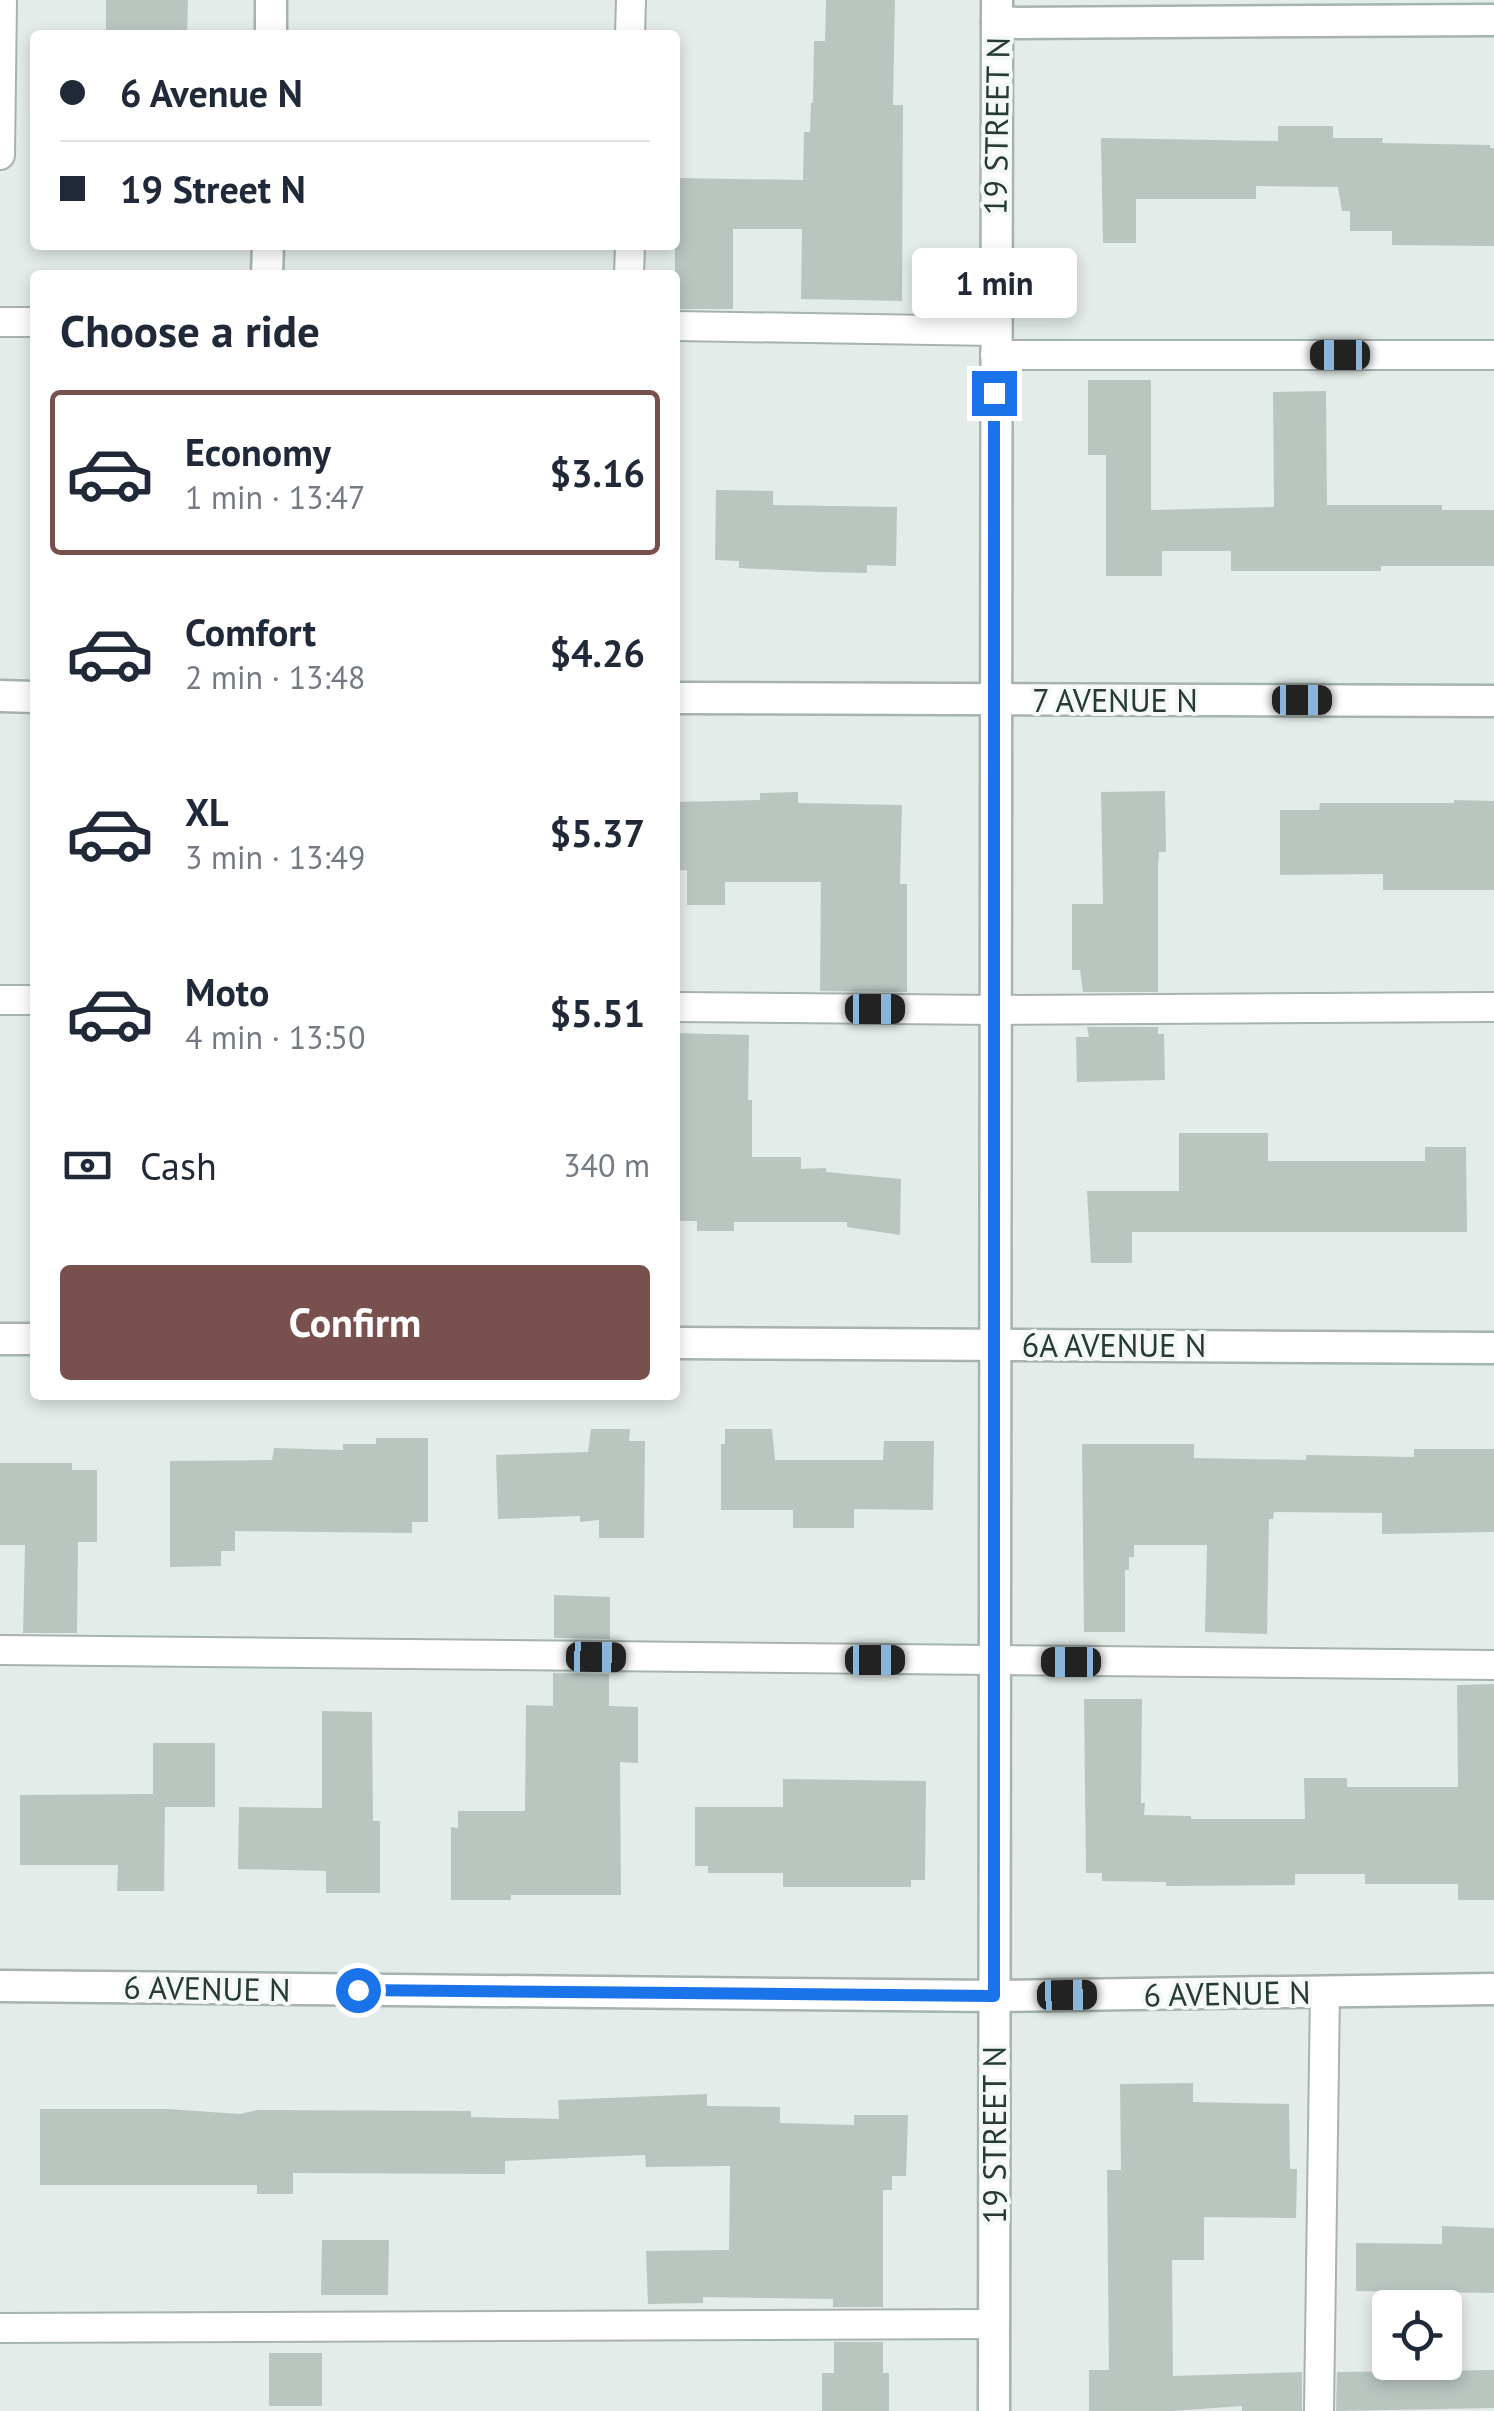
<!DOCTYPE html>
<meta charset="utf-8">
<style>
body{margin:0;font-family:"PT Sans",sans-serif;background:#f6f6f7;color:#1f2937;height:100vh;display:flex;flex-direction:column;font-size:38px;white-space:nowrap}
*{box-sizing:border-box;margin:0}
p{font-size:32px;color:#747a83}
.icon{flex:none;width:55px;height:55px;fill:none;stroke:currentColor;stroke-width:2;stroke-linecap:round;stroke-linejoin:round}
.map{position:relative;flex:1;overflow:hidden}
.drawer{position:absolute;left:30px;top:270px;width:650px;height:1130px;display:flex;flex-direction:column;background:#fff;border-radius:10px;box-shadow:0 5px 15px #0003}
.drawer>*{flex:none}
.hud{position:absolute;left:30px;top:30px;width:650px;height:220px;border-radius:10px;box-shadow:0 5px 15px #0003;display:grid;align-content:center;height:220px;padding:0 30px;background:#fff}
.buttons{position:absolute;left:1372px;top:2290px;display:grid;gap:20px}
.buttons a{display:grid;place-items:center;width:90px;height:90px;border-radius:10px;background:#fff;box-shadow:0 5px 15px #0003;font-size:50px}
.end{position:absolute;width:45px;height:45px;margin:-22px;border:12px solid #1a73e8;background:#fff;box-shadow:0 0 0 5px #fff}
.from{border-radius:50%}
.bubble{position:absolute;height:70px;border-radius:10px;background:#fff;box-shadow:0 5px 15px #0003;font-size:32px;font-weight:800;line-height:70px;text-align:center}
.car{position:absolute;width:30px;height:60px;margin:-30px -15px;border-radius:12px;box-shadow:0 0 8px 2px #0007;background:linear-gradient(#222 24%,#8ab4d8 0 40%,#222 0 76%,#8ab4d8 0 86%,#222 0)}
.hud b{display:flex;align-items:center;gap:35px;height:95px;font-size:38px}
.hud b+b{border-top:2px solid #e0e1e3}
.hud i{width:25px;height:25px;background:#1f2937}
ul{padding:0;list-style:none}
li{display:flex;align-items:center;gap:30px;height:165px;margin:0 20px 15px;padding:0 10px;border:5px solid transparent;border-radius:10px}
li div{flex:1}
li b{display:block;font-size:38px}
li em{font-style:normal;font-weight:800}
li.on{border-color:#78514e}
li>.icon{width:90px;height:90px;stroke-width:1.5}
h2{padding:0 30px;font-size:45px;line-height:120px}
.pay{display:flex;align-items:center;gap:25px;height:110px;padding:0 30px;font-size:38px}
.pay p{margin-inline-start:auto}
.cta{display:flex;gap:20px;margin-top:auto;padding:20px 30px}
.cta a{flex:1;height:115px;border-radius:10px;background:#78514e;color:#fff;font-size:40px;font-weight:800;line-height:115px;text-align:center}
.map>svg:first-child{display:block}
</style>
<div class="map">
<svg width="1494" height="2411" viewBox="0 0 1494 2411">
<rect width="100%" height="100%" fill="#e3ece8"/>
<g fill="#b9c6c0">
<polygon points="106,0 188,0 187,35 106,35"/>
<polygon points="826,0 895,0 893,105 903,105 902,301 801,299 802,229 733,229 733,309 675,309 675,178 803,180 804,132 810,132 811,103 813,103 814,41 825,41"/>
<polygon points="1278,126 1333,126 1333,138 1383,138 1382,143 1490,145 1490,148 1494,148 1494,246 1392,245 1392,231 1350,231 1350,211 1342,211 1338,187 1256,186 1256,199 1136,199 1136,243 1103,243 1101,138 1278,141"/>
<polygon points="1088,380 1151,380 1151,510 1274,507 1273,392 1326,391 1327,505 1442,505 1442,510 1494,510 1494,566 1381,566 1381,571 1231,571 1231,551 1162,551 1162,576 1106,576 1106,455 1088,455"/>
<polygon points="716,490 773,491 773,505 897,507 896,566 867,565 867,573 821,572 739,568 739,561 715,560"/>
<polygon points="1165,791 1166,852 1159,852 1158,868 1158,992 1083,992 1080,970 1072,970 1072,904 1103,904 1101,792"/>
<polygon points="798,792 798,803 902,805 900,884 907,884 907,992 820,991 821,882 725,882 725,905 687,905 687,870 675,871 675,802 760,800 760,793"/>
<polygon points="1454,800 1494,801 1494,890 1383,890 1383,874 1280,875 1280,810 1319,810 1320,803 1454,803"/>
<polygon points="1087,1027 1158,1027 1158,1034 1164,1034 1165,1080 1077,1082 1076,1037 1089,1037"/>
<polygon points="675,1033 749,1035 748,1100 752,1100 752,1157 801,1157 801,1169 826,1168 826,1172 901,1179 900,1235 847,1227 847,1222 734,1222 734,1231 697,1231 697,1221 675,1221"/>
<polygon points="1179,1133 1268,1133 1268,1161 1425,1161 1425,1147 1466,1147 1467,1232 1132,1232 1132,1263 1091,1263 1087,1191 1179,1191"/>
<polygon points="591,1429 630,1429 629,1441 645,1441 644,1538 599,1538 599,1520 580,1522 580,1516 498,1519 496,1455 588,1452"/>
<polygon points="725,1429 772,1429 775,1460 883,1460 884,1441 934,1441 933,1510 854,1509 854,1528 793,1528 793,1510 721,1510 721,1444 725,1444"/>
<polygon points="376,1438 428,1438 428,1522 412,1522 412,1533 235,1531 235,1551 221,1551 221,1566 170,1567 170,1461 272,1460 274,1448 343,1450 343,1444 376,1444"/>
<polygon points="1082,1444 1194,1444 1194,1458 1306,1460 1306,1455 1414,1457 1414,1449 1494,1449 1494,1532 1382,1534 1382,1513 1274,1512 1273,1519 1269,1519 1267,1634 1205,1632 1207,1545 1134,1545 1134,1557 1129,1557 1129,1570 1125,1570 1125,1632 1084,1632"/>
<polygon points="0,1463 72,1463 72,1470 97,1470 97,1542 78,1542 77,1633 23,1633 25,1545 0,1545"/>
<polygon points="554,1595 610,1597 610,1639 554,1638"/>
<polygon points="553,1673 609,1674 609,1706 638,1707 638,1763 620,1762 621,1895 511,1895 511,1900 451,1900 451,1827 458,1828 458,1811 525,1811 526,1705 553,1706"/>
<polygon points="1494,1684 1494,1900 1458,1900 1458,1884 1365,1884 1365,1874 1295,1874 1295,1885 1166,1886 1166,1882 1102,1881 1102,1873 1086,1873 1084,1699 1142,1699 1141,1803 1145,1803 1144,1815 1191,1816 1191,1819 1305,1819 1304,1778 1347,1778 1347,1787 1458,1787 1457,1685"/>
<polygon points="322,1711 372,1712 373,1821 380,1821 380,1893 326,1893 326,1871 238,1869 239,1807 322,1808"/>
<polygon points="153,1743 215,1743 215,1807 165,1807 164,1891 117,1891 118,1865 20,1865 20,1795 153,1794"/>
<polygon points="783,1779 926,1781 925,1880 911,1880 911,1887 783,1887 783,1873 708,1873 708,1866 695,1866 695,1807 783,1807"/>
<polygon points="1193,2083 1193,2102 1289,2104 1290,2169 1297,2169 1296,2218 1204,2217 1204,2260 1172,2260 1173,2376 1302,2372 1302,2411 1242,2411 1242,2406 1172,2411 1089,2411 1089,2370 1109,2370 1107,2170 1121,2170 1120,2084"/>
<polygon points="707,2094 707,2106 780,2107 780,2123 854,2125 854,2115 908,2115 906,2176 892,2176 892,2190 883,2190 883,2307 833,2307 833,2299 703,2297 703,2303 648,2304 646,2251 729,2250 730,2166 646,2167 645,2155 505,2161 505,2174 293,2173 293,2194 257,2194 257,2185 40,2185 40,2109 168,2109 240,2114 257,2110 471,2111 471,2117 559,2119 558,2100"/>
<polygon points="1442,2226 1494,2228 1494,2293 1356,2291 1356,2243 1442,2244"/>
<polygon points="322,2240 389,2240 388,2295 321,2295"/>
<polygon points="834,2342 883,2342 883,2373 889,2373 889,2411 822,2411 822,2373 834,2373"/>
<rect x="269" y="2353" width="53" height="53"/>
<polygon points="1494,2370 1494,2408 1336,2411 1337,2372"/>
</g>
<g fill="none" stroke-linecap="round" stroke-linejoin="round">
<defs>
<g id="service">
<polyline points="630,35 631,0"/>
<polyline points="0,155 2,0"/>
<polyline points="629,275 630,245"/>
<polyline points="0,322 35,322"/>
<polyline points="675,326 995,331"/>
<polyline points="995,355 1494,355"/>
<polyline points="0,1000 35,1000"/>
<polyline points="675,1007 995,1010 1494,1007"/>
<polyline points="0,1650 1494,1665"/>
<polyline points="0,2328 994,2324"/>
<polyline points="1319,2411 1325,1991"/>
</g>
<g id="minor">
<polyline points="997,23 1494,20"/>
<polyline points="271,35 271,0"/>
<polyline points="267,275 268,245"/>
<polyline points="0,696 35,697"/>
<polyline points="675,698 1494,701"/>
<polyline points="0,1339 35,1339"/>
<polyline points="675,1343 1494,1348"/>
<polyline points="0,1986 994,1996 1494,1989"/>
<polyline points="994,2411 997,0"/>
</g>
</defs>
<use href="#service" stroke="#a6b3ae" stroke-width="32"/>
<use href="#minor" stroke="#a6b3ae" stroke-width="35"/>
<use href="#service" stroke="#fff" stroke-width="28"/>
<use href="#minor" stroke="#fff" stroke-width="30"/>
</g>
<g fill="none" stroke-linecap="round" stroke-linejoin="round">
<polyline stroke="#1a73e8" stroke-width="12" points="358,1990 994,1996 994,393"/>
</g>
<g text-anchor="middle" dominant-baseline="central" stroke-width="8" stroke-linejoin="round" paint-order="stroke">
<g font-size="32" fill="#253b34" stroke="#f4f8f6">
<text transform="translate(996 126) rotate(-89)">19 STREET N</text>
<text x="1115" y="700">7 AVENUE N</text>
<text x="1114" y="1345">6A AVENUE N</text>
<text transform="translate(207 1988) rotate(1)">6 AVENUE N</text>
<text transform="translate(1227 1993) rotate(-1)">6 AVENUE N</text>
<text transform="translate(994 2135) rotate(-90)">19 STREET N</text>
</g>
</g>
</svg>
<div class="buttons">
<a><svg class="icon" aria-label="locate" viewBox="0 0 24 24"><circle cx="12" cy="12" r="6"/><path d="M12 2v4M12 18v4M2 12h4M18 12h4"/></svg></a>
</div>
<i class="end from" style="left:358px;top:1990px"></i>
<i class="end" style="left:994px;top:393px"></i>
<div class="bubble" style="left:912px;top:248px;width:165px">1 min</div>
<i class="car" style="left:1340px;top:355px;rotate:270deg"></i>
<i class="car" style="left:1302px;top:700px;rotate:90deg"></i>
<i class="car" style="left:875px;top:1009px;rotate:90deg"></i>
<i class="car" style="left:596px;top:1657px;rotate:91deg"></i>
<i class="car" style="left:875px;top:1660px;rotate:90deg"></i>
<i class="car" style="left:1071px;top:1662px;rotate:270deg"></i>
<i class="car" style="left:1067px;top:1995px;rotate:89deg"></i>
<div class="hud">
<b><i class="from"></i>6 Avenue N</b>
<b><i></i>19 Street N</b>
</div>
<section class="drawer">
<h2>Choose a ride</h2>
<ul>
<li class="on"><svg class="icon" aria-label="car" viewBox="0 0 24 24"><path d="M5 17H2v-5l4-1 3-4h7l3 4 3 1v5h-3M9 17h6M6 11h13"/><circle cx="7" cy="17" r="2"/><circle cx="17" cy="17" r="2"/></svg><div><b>Economy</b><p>1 min · 13:47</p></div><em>$3.16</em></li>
<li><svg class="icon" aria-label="car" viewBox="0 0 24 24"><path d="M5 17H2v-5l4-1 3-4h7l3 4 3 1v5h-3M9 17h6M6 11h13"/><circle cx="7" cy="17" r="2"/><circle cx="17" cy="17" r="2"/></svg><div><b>Comfort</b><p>2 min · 13:48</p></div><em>$4.26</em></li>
<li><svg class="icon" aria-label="car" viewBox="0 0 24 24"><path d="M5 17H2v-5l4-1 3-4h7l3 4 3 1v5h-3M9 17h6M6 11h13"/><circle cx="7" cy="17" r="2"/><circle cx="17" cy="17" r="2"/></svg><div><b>XL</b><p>3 min · 13:49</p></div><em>$5.37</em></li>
<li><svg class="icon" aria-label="car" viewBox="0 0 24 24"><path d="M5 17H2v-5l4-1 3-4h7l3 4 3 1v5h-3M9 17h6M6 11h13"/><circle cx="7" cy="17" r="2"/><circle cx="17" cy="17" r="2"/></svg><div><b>Moto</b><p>4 min · 13:50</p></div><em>$5.51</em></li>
</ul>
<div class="pay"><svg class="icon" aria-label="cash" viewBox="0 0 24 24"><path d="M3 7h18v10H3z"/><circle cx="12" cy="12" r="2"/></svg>Cash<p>340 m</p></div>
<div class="cta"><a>Confirm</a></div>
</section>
</div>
